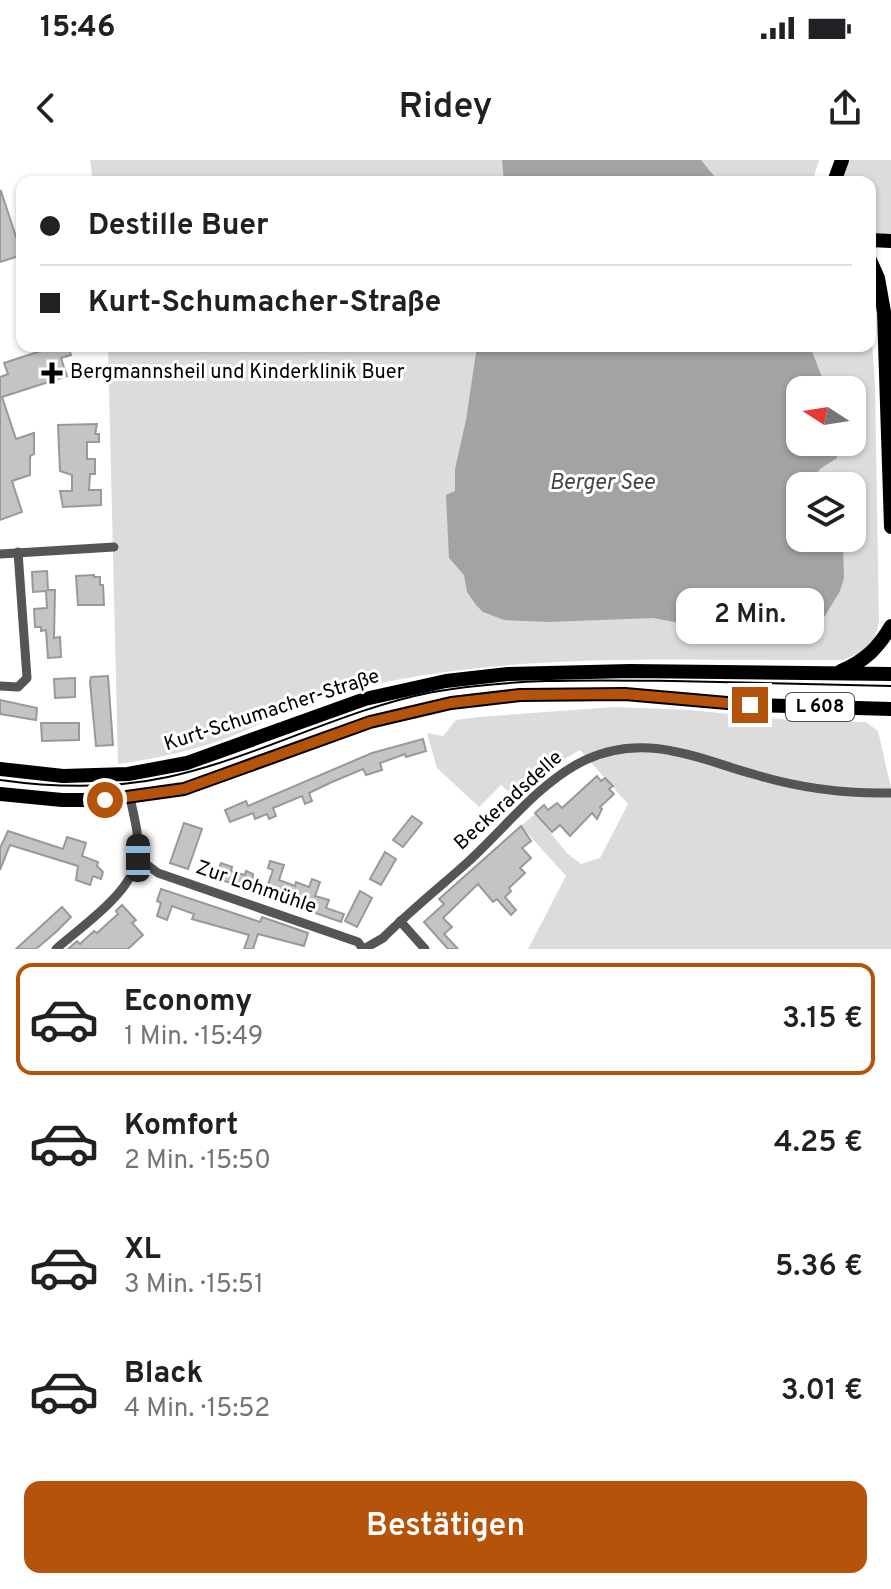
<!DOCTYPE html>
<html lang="de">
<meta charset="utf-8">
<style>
body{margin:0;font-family:Overpass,sans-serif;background:#f2f2f2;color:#202124;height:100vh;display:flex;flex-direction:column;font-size:30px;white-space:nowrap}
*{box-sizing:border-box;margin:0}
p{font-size:26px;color:#757577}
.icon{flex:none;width:44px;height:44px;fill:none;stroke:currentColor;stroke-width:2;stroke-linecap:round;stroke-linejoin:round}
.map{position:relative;height:789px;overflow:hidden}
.drawer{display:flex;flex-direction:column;background:#fff;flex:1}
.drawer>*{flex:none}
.top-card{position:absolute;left:16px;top:16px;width:860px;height:176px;border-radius:16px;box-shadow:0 2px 6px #0004;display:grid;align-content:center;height:176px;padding:0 24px;background:#fff}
.needle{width:52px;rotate:282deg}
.controls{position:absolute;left:786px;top:216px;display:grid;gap:16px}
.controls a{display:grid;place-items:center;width:80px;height:80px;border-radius:16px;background:#fff;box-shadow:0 2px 6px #0004;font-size:40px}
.end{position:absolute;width:36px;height:36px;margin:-18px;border:10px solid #b45309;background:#fff;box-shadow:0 0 0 4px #fff}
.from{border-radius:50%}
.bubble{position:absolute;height:56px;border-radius:16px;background:#fff;box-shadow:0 2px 6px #0004;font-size:26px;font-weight:600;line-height:56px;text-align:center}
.car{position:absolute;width:24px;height:48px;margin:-24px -12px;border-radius:10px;box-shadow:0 0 6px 2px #0007;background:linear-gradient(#222 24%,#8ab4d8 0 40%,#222 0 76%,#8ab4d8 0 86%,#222 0)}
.top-card b{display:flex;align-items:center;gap:28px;height:76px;font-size:30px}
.top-card b+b{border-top:2px solid #e0e0e0}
.top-card i{width:20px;height:20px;background:#202124}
ul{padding:14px 0 0;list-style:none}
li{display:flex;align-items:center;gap:24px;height:112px;margin:0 16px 12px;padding:0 8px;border:4px solid transparent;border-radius:16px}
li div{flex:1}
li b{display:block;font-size:30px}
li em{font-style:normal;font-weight:600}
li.active{border-color:#b45309}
li>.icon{width:72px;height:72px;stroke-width:1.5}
.action{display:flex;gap:16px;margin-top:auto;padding:16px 24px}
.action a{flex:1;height:92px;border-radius:16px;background:#b45309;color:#fff;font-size:32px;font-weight:600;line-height:92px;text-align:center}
.status{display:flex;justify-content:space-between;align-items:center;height:56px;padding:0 40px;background:#fff;direction:ltr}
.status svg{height:22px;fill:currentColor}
header{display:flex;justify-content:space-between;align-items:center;height:104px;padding:0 24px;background:#fff;font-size:36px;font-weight:600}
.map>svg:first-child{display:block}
</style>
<div class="status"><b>15:46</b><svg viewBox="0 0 49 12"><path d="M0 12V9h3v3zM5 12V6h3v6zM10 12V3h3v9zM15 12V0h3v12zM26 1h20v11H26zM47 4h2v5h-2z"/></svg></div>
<header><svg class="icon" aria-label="back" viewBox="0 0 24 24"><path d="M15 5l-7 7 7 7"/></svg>Ridey<svg class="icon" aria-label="share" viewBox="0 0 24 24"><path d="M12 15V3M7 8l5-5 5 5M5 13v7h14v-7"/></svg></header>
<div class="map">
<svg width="891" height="789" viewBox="0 0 891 789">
<rect width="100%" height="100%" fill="#fff"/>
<g fill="#dcdcdc" fill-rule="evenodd">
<polygon points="90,0 819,0 812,22 93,22"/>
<polygon points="849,0 891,0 891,76 870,74 870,22 839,22"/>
<path d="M870,152L875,225L879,462L872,487L843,500C694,501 542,492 396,520C365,526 330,534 302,545C277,555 254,567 230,577C194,590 156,599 118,604L108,186H870ZM800,230H852V282H800ZM800,326H852V378H800Z"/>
<polygon points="614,547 690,550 800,561 866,562 878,571 891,628 891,789 528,789 566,716 521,666 535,654 567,693 581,704 600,698 628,644 580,590 552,606 517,639 501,625 479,647 437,608 427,573 443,576 456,560 478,557"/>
</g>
<g fill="#a3a3a3">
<polygon points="502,0 701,0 719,22 504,22"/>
<polygon points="477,186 810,186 827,230 800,230 800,282 836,282 837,298 820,309 809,326 800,326 800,378 822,378 843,388 844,418 840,431 825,456 814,464 786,469 734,473 653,458 549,462 504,460 483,452 476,445 467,432 464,415 449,398 446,335 455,331 455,309 466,260"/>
</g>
<g fill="#c4c4c4" stroke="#999" stroke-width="2">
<polygon points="1,31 22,95 0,102 0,32"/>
<polygon points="56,186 68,186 71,195 61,198 67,216 2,237 16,279 34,273 34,294 30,296 30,315 12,321 22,352 0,360 0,217 8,214 4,203"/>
<polygon points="97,264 95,274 99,274 99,282 87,282 87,299 95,299 95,314 90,314 89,330 101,330 101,345 63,347 60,331 72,331 72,315 60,311 58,265"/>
<polygon points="47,411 48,430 55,430 54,478 60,477 61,497 48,498 46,470 41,471 41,467 35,467 34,449 47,448 46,431 33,432 32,412"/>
<polygon points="94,415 94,417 100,417 100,425 103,425 104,445 78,445 76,416"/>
<polygon points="108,516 113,585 96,586 90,522 91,517"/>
<polygon points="75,518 75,537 55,538 54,519"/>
<polygon points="0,540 37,548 36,560 0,554"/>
<polygon points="41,563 79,563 79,580 42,581"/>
<polygon points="423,579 426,591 406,597 405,594 380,603 382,610 366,615 363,609 332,622 309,633 312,641 305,644 302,636 273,648 276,656 269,659 267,654 255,659 253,653 230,662 225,650 246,641 248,646 372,593"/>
<polygon points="597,616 601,621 605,618 613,626 609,629 614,634 600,647 602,649 597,659 592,653 570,676 560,665 552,672 535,653 544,645 548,650 557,643 562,648"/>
<polygon points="412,656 422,663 403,687 393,680"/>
<polygon points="184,663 202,669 188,709 170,703"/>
<polygon points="521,666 531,681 522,688 531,698 520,708 525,713 509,728 511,731 505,737 516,750 511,755 497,739 493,742 478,724 443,758 452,767 444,774 458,789 448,789 424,762 444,744 439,739"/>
<polygon points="8,671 63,689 67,677 86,683 82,696 98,702 97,706 103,712 101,719 93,716 90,725 76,720 78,706 10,685 0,710 0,688"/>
<polygon points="385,692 396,699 381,725 370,719"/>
<polygon points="270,701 284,705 279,720 295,726 296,722 309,727 312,719 320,722 315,736 329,740 326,748 344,754 341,762 216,718 221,703 232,707 231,711 245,715 246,711 253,714 252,722 267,727 273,710 268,708"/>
<polygon points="161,729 260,762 262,757 308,773 304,786 258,774 253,789 244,789 249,775 192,759 194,754 172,746 167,760 157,756 161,743 157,741"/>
<polygon points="360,731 372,738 357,767 345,761"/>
<polygon points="122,745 136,760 132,763 143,775 128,789 68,789 77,781 80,784 94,771 97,773 118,754 116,751"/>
<polygon points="62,747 71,757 56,772 36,789 16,789"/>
</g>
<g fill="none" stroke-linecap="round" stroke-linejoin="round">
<g stroke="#555" stroke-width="9">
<polyline points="0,394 114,387"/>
<polyline points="0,526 18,527 27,518 18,392"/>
<polyline points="138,698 158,713 358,782 363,789"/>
<polyline points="400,761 425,789"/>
<path d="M56,789C82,766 129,735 137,700C141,679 134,658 130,637"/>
<path d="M364,789L383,778C410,751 440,727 469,701C533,641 577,569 677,592C703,597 727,607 753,614C798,628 844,634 891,633"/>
</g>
<g stroke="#000" stroke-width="14">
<polyline points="834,22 842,0"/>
<polyline points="870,80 891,81"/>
<polyline points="870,100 878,118 884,152 891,367"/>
<path d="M841,511C865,501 878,488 891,466"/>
<polyline points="0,609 63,616 128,614 187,603 365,539 446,521 508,514 630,511 891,514"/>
<polyline points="0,634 62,640 105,640 184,629 370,562 451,543 520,535 625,534 750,545 891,549"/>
</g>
<path stroke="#000" stroke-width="2" d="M0,620C57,628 112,629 168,617C259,597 341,550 433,532C512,518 593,520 673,521C746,523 819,524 891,526"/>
</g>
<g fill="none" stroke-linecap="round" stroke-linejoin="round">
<polyline stroke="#b45309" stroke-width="10" points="105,640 184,629 370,562 451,543 520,535 625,534 750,545"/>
</g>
<path fill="#000" stroke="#fff" stroke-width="3" d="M48 201h8v8h8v8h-8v8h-8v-8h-8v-8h8z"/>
<g text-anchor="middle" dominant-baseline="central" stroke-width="6" stroke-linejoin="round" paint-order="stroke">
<rect fill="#fff" stroke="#4c4c4c" stroke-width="2" x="786" y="533" width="68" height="28" rx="6"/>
<g font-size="18" font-weight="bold" fill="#000">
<text x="820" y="547">L 608</text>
</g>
<g font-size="20" fill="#000" stroke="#fff" text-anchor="start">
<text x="70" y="213">Bergmannsheil und Kinderklinik Buer</text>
</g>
<g font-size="20" fill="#000" stroke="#fff">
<text transform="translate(272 551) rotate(-18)">Kurt-Schumacher-Straße</text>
<text transform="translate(509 641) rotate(-42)">Beckeradsdelle</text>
<text transform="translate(256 728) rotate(19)">Zur Lohmühle</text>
</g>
<g font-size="22" font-style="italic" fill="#444" stroke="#fff">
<text x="602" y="323">Berger See</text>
</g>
</g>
</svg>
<div class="controls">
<a><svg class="needle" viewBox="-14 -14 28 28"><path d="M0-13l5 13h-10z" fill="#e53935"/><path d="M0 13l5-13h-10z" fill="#757577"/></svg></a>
<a><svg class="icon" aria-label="layers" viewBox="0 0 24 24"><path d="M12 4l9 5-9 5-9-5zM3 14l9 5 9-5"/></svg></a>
</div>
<i class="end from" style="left:105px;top:640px"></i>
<i class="end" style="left:750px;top:545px"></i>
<div class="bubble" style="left:676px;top:428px;width:148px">2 Min.</div>
<i class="car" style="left:138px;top:698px;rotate:0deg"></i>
<div class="top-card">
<b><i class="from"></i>Destille Buer</b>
<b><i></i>Kurt-Schumacher-Straße</b>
</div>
</div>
<section class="drawer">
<ul>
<li class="active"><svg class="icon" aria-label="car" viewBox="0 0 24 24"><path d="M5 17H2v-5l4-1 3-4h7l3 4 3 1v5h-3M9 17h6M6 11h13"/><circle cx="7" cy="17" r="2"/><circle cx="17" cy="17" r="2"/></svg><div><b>Economy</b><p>1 Min. · 15:49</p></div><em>3.15 €</em></li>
<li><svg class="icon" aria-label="car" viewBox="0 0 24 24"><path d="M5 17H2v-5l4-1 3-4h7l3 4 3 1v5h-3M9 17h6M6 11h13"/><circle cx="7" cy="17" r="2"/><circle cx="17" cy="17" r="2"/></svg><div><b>Komfort</b><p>2 Min. · 15:50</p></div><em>4.25 €</em></li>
<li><svg class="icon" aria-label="car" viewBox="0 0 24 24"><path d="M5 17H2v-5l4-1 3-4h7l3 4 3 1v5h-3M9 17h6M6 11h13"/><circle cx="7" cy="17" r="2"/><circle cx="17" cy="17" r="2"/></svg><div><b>XL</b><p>3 Min. · 15:51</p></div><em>5.36 €</em></li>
<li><svg class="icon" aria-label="car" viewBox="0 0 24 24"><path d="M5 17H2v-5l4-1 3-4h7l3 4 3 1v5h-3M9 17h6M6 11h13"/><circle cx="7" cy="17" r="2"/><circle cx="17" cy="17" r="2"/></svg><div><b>Black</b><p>4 Min. · 15:52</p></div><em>3.01 €</em></li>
</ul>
<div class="action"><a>Bestätigen</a></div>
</section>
